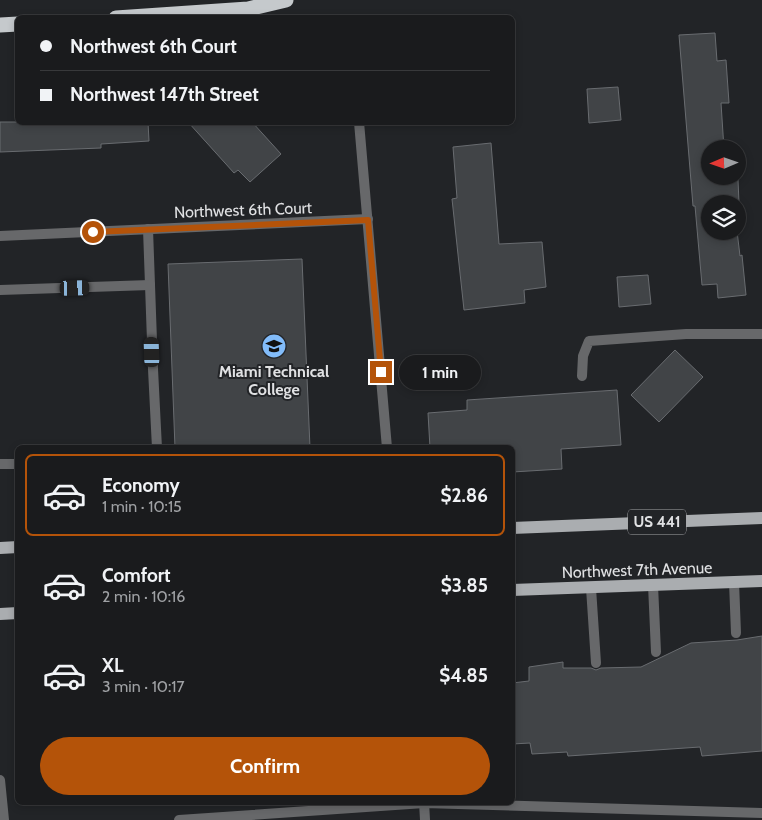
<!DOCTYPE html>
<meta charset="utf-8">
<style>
body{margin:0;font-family:Cabin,sans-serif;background:#232426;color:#f1f3f6;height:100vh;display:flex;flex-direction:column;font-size:19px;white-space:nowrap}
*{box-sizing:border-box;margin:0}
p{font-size:16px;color:#9fa1a4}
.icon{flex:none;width:28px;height:28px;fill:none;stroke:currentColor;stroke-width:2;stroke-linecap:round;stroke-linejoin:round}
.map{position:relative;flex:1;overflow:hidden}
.side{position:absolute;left:15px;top:445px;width:500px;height:360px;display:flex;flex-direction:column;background:#1a1b1d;border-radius:8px;box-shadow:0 2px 8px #0003,0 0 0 1px #38393b}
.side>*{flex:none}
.hud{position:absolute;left:15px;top:15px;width:500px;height:110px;border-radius:8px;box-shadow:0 2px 8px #0003,0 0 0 1px #38393b;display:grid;align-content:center;height:110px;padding:0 25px;background:#1a1b1d}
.needle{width:32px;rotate:268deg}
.controls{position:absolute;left:701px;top:140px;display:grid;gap:10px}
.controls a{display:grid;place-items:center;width:45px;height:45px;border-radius:50%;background:#1a1b1d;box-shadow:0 2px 8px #0003,0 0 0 1px #38393b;font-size:25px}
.end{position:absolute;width:22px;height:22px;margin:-11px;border:6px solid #b45309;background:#fff;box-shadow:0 0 0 2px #fff}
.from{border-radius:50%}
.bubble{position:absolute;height:35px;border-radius:18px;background:#1a1b1d;box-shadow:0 2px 8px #0003,0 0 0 1px #38393b;font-size:16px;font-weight:700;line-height:35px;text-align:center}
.car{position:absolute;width:15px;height:30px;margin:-15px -8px;border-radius:6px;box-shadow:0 0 4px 1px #0007;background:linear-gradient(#222 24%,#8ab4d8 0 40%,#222 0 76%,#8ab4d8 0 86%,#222 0)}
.hud b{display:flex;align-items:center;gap:18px;height:48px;font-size:19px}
.hud b+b{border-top:1px solid #38393b}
.hud i{width:12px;height:12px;background:#f1f3f6}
ul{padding:9px 0 0;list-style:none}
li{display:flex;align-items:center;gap:15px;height:82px;margin:0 10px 8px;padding:0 15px;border:2px solid transparent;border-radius:8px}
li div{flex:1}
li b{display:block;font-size:19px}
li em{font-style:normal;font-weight:700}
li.active{border-color:#b45309}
li>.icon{width:45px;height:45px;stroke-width:1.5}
.cta{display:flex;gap:10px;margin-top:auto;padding:10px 25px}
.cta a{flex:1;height:58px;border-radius:30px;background:#b45309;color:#fff;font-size:20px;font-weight:700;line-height:58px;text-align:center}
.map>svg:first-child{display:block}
</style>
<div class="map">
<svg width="762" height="820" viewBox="0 0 762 820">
<rect width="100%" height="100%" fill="#222427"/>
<g fill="#414447" stroke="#696c70">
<polygon points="715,33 717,61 726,60 729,103 721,103 724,149 710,149 710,176 726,176 727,181 738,180 739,203 710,204 710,231 737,231 740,256 742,255 746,295 718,298 717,284 702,285 695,206 693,206 679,35"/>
<polygon points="618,87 621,120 589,123 587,89"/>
<polygon points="0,122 148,122 149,141 101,144 101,148 0,152"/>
<polygon points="188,122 252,122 281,154 250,182 238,170 234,173"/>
<polygon points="491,143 499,244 542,242 546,287 524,290 525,303 464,310 452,199 457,198 453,147"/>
<polygon points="302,259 310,448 175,448 168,264"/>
<polygon points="648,275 651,304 619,307 617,277"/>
<polygon points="675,350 703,377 659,422 631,395"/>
<polygon points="617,390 621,445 561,449 562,469 512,472 512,448 430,448 428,413 467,410 467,400"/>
<polygon points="762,636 762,751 702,756 700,747 568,756 567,752 532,754 530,743 512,744 512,683 529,681 529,667 563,662 563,668 591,668 596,670 601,668 641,667 691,643 737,640"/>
</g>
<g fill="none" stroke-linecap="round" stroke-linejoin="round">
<g stroke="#67686a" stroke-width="10">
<polyline points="148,229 153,369 157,448"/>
<polyline points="0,290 150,285"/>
<polyline points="582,376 583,356 589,341 686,334 762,334"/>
<polyline points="0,464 18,464"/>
<polyline points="734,582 736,633"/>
<polyline points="653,585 656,652"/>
<polyline points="591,588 596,663"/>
</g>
<g stroke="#67686a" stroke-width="10">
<polyline points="359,122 387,448"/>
<polyline points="0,236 368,219"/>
<polyline points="0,780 4,820"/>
<polyline points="424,802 425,820"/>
<polyline points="179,820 424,803 762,813"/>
</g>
<g stroke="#aaadb0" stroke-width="12">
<polyline points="512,528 762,518"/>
<polyline points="0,548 18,547"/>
<polyline points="512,590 762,581"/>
<polyline points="0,614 18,613"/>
</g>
<g stroke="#c5c9cc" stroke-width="15">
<polyline points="116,18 248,9 286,0"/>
<polyline points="0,25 18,24"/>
</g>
</g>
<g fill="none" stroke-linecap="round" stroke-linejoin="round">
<polyline stroke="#b45309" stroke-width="6" points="93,232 368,220 381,372"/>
</g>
<defs>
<symbol id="school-disc" viewBox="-11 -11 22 22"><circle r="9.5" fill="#82bcfa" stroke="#222427"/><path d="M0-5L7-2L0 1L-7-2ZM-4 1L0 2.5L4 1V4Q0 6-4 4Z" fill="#111"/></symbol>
</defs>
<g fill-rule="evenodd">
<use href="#school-disc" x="260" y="332" width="28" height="28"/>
</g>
<g text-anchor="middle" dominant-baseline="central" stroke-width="4" stroke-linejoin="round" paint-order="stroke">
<rect fill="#222427" stroke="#a7a8ab" stroke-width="1" x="628" y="509.5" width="58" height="25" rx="4"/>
<g font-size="15" font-weight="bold" fill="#e0e1e3">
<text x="657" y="522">US 441</text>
</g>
<g font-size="16" fill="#e0e1e3" stroke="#222427">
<text transform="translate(243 210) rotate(-2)">Northwest 6th Court</text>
<text transform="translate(637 570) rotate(-2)">Northwest 7th Avenue</text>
</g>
<g font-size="16" font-weight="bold" fill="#e0e1e3" stroke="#222427">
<text x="274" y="371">Miami Technical<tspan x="274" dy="18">College</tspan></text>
</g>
</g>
</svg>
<div class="controls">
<a><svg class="needle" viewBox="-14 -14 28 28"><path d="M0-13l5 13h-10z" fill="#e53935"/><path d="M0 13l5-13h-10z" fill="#9fa1a4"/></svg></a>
<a><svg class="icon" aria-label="layers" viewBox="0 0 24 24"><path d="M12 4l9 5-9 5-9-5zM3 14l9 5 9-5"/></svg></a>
</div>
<i class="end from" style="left:93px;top:232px"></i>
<i class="end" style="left:381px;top:372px"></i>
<div class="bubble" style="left:399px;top:355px;width:82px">1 min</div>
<i class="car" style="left:75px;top:288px;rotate:88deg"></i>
<i class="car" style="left:152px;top:352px;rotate:358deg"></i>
<div class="hud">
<b><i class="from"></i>Northwest 6th Court</b>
<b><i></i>Northwest 147th Street</b>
</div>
<section class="side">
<ul>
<li class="active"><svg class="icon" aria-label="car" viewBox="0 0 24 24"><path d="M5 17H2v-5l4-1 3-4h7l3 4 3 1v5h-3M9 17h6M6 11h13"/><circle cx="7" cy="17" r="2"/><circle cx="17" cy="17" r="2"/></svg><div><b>Economy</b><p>1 min · 10:15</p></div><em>$2.86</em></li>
<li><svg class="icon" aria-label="car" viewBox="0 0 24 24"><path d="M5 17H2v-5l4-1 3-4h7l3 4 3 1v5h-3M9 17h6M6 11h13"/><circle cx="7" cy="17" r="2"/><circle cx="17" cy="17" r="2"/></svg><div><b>Comfort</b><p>2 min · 10:16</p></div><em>$3.85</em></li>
<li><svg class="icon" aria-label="car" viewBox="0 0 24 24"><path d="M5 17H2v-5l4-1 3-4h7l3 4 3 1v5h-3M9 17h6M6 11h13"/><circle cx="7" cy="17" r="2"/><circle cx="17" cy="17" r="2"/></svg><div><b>XL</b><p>3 min · 10:17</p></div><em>$4.85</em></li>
</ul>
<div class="cta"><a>Confirm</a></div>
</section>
</div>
